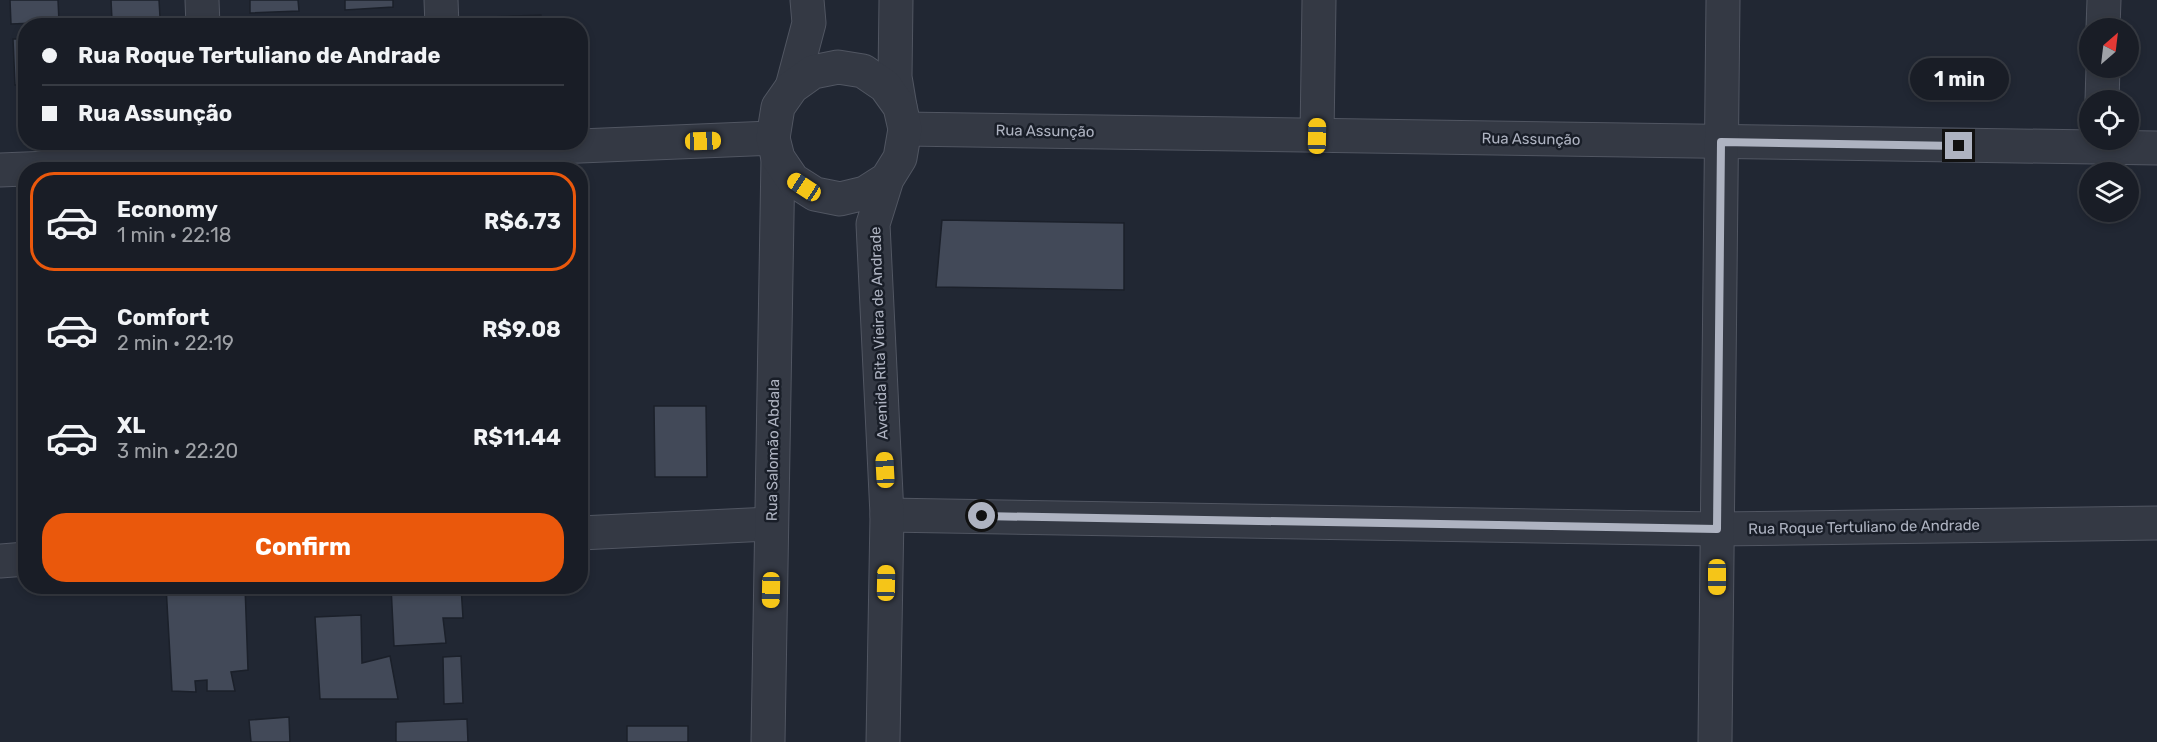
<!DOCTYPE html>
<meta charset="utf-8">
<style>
body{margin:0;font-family:Rubik,sans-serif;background:#262a32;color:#f1f3f6;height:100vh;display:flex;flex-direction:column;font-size:22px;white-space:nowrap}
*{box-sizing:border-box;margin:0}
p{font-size:20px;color:#9fa2a7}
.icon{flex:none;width:33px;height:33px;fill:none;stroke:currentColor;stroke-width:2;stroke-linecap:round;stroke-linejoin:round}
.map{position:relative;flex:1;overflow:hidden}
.panel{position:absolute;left:18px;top:162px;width:570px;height:432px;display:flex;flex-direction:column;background:#191d26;border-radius:24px;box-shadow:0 3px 9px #0003,0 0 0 2px #373b43}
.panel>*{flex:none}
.top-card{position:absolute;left:18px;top:18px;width:570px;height:132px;border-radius:24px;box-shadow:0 3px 9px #0003,0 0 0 2px #373b43;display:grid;align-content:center;height:132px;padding:0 24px;background:#191d26}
.needle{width:39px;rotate:28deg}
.tools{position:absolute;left:2079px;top:18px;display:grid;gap:12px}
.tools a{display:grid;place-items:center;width:60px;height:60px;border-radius:50%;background:#191d26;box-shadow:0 3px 9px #0003,0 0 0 2px #373b43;font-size:30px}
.end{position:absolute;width:27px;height:27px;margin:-14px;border:8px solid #aeb3c1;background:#111;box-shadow:0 0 0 3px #111}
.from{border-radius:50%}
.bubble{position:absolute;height:42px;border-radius:21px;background:#191d26;box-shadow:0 3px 9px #0003,0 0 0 2px #373b43;font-size:20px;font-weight:700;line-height:42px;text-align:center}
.car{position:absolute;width:18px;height:36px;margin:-18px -9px;border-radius:8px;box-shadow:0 0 4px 2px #0007;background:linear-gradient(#f5c518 24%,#345 0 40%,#f5c518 0 76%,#345 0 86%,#f5c518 0)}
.top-card b{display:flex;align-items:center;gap:21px;height:57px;font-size:22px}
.top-card b+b{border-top:2px solid #373b43}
.top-card i{width:15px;height:15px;background:#f1f3f6}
ul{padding:10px 0 0;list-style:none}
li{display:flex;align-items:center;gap:18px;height:99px;margin:0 12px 9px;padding:0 12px;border:3px solid transparent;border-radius:24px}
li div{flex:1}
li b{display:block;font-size:22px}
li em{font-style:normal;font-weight:700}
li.active{border-color:#ea580c}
li>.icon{width:54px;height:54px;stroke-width:1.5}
.primary-button{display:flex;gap:12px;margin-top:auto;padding:12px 24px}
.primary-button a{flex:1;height:69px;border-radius:24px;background:#ea580c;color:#fff;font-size:24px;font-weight:700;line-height:69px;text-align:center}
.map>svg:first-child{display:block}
</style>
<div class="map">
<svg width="2157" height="742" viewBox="0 0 2157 742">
<rect width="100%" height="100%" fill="#212733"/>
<g fill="#424958" stroke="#1b202a" stroke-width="1.5">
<polygon points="10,0 58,0 59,22 11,24"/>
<polygon points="111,0 159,0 160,17 112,20"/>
<polygon points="250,0 298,0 299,11 250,13"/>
<polygon points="345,0 393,0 393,7 345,10"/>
<polygon points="541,15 542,26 492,26 491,17"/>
<polygon points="398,24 398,26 348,25"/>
<polygon points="13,39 26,39 26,85 15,85"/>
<polygon points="942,220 1124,223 1124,290 936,287"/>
<polygon points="654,406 706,406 707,477 655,477"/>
<polygon points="166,586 245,586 248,670 231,672 235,691 207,691 207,680 195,681 196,692 172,691"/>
<polygon points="391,586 461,586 463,618 443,618 446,643 394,646"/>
<polygon points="361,615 362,663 390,656 398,699 320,699 315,617"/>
<polygon points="461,656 463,703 444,704 443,657"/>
<polygon points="289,717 290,742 251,742 249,720"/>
<polygon points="467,719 468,742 396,742 396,722"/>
<rect x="627" y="726" width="61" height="16"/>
</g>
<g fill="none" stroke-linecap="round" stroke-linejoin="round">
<defs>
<g id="minor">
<polyline points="202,0 203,26"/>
<polyline points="441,0 442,26"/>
<polyline points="2103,28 2104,0"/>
<polyline points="2102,100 2103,68"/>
<polyline points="905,129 2157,148"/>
<polyline points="1317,136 1319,0"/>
<polyline points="887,515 1717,529 2157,523"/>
<polyline points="580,533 771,524"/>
<polyline points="0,561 26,559"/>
<polyline points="1715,742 1723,0"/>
</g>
<g id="tertiary">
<polyline points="896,0 895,77 900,107"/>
<polyline points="792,87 809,23 807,0"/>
<polyline points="0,170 773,138"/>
<polyline points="768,742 778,158"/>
<polyline points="883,742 887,515 873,224 887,179 900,158 905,129 900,107 885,86 863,71 838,67 813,72 792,87 778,107 773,138 778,158 793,180 815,194 840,199 865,193 887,179"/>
</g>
</defs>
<use href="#minor" stroke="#515662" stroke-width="35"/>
<use href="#tertiary" stroke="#515662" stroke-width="35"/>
<use href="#minor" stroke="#343944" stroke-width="33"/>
<use href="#tertiary" stroke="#343944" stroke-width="33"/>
</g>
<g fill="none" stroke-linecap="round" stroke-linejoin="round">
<polyline stroke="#aeb3c1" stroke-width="8" points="982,516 1717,529 1721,142 1959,146"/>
</g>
<g text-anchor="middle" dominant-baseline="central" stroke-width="5" stroke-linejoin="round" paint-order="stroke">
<g font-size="15" fill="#aeb3c1" stroke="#191e28">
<text transform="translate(1045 131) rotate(1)">Rua Assunção</text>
<text transform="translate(1531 139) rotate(1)">Rua Assunção</text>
<text transform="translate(879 333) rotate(-92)">Avenida Rita Vieira de Andrade</text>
<text transform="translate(773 450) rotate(-89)">Rua Salomão Abdala</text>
<text transform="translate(1864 527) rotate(-1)">Rua Roque Tertuliano de Andrade</text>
</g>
</g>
</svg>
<div class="tools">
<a><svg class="needle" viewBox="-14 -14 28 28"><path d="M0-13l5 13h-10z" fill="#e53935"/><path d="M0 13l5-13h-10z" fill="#9fa2a7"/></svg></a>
<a><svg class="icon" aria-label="locate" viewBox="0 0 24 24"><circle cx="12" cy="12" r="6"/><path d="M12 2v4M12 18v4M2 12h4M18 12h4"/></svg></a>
<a><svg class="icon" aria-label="layers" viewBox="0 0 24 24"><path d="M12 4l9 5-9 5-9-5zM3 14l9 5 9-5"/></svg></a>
</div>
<i class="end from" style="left:982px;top:516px"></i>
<i class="end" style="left:1959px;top:146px"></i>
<div class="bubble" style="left:1910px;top:58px;width:99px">1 min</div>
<i class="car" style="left:1317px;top:136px;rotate:1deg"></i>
<i class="car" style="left:703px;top:141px;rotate:88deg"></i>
<i class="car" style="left:804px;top:187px;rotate:303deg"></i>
<i class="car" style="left:885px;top:470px;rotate:357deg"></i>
<i class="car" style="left:1717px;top:577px;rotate:180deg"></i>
<i class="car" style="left:886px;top:583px;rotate:1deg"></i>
<i class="car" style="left:771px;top:590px;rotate:181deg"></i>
<div class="top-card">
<b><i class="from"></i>Rua Roque Tertuliano de Andrade</b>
<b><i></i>Rua Assunção</b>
</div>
<section class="panel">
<ul>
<li class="active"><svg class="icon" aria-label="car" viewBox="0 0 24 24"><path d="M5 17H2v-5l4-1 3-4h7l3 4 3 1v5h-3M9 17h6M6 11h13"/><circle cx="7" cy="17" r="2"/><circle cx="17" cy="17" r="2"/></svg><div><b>Economy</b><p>1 min · 22:18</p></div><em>R$6.73</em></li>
<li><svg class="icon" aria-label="car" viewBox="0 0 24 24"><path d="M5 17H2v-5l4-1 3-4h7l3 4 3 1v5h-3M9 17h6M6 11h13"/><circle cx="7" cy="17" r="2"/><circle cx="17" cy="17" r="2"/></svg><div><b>Comfort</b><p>2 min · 22:19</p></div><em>R$9.08</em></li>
<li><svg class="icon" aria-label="car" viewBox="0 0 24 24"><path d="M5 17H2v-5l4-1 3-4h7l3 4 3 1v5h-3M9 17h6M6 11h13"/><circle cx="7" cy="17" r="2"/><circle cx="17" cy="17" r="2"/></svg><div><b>XL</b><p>3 min · 22:20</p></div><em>R$11.44</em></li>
</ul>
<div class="primary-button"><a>Confirm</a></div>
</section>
</div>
